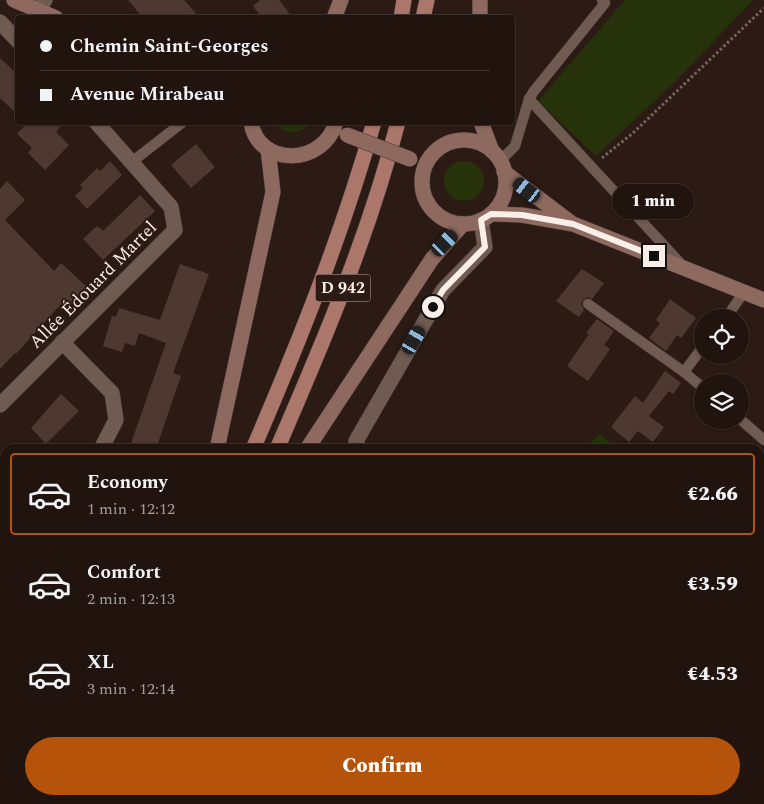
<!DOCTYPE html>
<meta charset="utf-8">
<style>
body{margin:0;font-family:Spectral,serif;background:#291d18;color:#f1f3f6;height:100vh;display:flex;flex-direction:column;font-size:19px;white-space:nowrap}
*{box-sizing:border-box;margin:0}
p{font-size:16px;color:#a29e9e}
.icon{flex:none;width:28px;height:28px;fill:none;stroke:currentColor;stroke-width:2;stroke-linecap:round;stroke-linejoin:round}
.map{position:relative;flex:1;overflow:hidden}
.details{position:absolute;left:0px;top:444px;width:765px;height:361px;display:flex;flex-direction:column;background:#21140f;border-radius:15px 15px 0 0;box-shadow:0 1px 4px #0004,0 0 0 1px #3e332f}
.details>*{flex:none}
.guide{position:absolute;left:15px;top:15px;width:500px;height:110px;border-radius:5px;box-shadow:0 1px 4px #0004,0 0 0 1px #3e332f;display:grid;align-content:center;height:110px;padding:0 25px;background:#21140f}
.controls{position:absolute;left:694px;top:309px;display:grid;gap:10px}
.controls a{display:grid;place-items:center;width:55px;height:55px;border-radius:50%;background:#21140f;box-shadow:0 1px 4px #0004,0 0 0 1px #3e332f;font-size:25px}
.end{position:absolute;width:22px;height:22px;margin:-11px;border:6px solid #faeee8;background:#111;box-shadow:0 0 0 2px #111}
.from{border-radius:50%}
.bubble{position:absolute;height:35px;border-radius:18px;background:#21140f;box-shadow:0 1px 4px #0004,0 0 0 1px #3e332f;font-size:16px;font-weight:800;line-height:35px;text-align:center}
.car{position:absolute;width:15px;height:30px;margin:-15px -8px;border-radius:6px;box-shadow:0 0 4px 1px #0007;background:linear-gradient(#222 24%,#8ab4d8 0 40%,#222 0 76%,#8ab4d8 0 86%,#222 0)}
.guide b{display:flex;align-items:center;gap:18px;height:48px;font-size:19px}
.guide b+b{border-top:1px solid #3e332f}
.guide i{width:12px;height:12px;background:#f1f3f6}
ul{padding:9px 0 0;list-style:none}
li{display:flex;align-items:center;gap:15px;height:82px;margin:0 10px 8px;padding:0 15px;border:2px solid transparent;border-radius:5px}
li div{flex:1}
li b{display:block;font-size:19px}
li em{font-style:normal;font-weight:800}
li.on{border-color:#b45309}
li>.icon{width:45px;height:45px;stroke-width:1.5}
.primary-button{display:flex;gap:10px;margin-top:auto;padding:10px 25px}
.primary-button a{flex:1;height:58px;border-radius:30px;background:#b45309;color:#fff;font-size:20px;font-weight:800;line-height:58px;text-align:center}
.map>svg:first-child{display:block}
</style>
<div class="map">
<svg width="764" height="804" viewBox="0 0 764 804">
<rect width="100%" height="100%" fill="#2c1b14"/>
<g fill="#26320a">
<polygon points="625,0 753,0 678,79 596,156 538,101"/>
<path d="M276,123H311C301,134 285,137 276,123Z"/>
<circle cx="464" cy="181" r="20"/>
<polygon points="600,434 618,449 583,449"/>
<polygon points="760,567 764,570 764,734 760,739"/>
</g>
<g fill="#4d3931">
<polygon points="128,0 184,0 200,18 143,18"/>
<polygon points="260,0 279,0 293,18 262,18 253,6"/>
<polygon points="0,58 18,75 18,115 0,98"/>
<polygon points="28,122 64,122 56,132 69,145 45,170 28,153 32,148 17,134"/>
<polygon points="196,144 215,167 191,188 171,165"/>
<polygon points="110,161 122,175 87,209 75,196 83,188 80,185 97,168 100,171"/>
<polygon points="7,181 25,200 5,220 54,271 61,263 87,287 67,309 61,304 16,354 15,353 0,369 0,189"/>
<polygon points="140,195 155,211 103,260 83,239 97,226 103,231"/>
<polygon points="180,264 209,274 173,373 181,376 156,449 129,449 166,343 139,333 135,346 125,343 122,352 103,346 112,316 116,317 119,308 160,320"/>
<polygon points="582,269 604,283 592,299 588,297 583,300 581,304 584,310 579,317 556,301"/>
<polygon points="670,299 696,318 681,338 677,335 666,351 649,338 660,323 656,320"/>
<polygon points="597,319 614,331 604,345 610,349 588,381 567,366 589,334 586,333"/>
<polygon points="665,371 681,383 673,394 669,391 649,416 664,427 653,442 638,431 629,442 611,427 635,396 643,403"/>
<polygon points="61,394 79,411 46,444 31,428"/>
</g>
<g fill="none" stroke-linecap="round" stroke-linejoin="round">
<defs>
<g id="lane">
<polyline points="529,99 682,265"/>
<polyline points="133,161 183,122"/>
<polyline points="500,161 515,146 529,99 534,91 605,3 602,0"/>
<polyline points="588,304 684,372"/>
<polyline points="726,318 744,292"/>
<polyline points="702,348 684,372 702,387"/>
<polyline points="740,419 764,440"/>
<polyline points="0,645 5,640"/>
<polyline points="483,800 487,804"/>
</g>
<g id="street">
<polyline points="38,10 45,0"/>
<polyline points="0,22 18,41"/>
<polyline points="62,342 112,393 116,420 101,449"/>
<polyline points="0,405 175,230 171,207 96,122"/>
<polyline points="359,449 356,441 443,290 485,247 481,220"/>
<polyline points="661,800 668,804"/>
</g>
<g id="secondary">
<polyline points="14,0 56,18"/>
<polyline points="334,18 341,0"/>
<polyline points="480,18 480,0"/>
<path d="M251,122C258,168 324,166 336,122"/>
<polyline points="481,122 492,151"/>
<circle cx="464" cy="182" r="42"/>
<polyline points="504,172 570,222"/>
<polyline points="491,214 522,215 573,224 764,300"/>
<polyline points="217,449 273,192 268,149"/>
<polyline points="307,449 432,259 463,224"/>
<polyline points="73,804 75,800"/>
</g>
<g id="primary">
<polyline points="401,18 404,0"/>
<polyline points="423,18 427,0"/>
<path d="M253,449C299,342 342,235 374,122"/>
<path d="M277,449C323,343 369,235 398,122"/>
<polyline points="91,804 93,800"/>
<polyline points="116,804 118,800"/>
</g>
</defs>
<use href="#lane" stroke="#473935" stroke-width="11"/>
<use href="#street" stroke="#473935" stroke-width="16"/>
<use href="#secondary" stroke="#473935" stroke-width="16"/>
<use href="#primary" stroke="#473935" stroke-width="16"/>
<polyline stroke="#74655e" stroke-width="3" stroke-dasharray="2.5 2.5" stroke-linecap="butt" points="602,158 633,133 764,8"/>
<use href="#lane" stroke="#705b52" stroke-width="10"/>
<use href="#street" stroke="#705b52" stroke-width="15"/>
<use href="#secondary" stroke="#8e695f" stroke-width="15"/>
<use href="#primary" stroke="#ac776b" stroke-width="15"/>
<defs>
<polyline id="secondary-bridge" points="347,135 410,159"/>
</defs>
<use href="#secondary-bridge" stroke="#473935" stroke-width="16" stroke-linecap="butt"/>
<use href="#secondary-bridge" stroke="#8e695f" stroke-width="15"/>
</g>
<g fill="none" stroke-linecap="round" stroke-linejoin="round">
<polyline stroke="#faeee8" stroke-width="6" points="433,307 443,290 485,247 481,220 491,214 522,215 573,224 654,256"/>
</g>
<g text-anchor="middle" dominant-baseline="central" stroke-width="4" stroke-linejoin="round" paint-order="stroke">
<rect fill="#2c1b14" stroke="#bcafa8" stroke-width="1" x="315.5" y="274.5" width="55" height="27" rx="4"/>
<g font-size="16" font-weight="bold" fill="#faeee8">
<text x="343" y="288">D 942</text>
</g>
<g font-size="18" fill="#faeee8" stroke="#2c1b14">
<text transform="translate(93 285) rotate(-45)">Allée Édouard Martel</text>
</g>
</g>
</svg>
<div class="controls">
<a><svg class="icon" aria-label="locate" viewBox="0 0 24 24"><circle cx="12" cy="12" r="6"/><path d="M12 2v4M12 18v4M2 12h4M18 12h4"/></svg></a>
<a><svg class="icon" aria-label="layers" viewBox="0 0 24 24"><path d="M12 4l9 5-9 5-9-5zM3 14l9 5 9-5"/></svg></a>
</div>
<i class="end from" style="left:433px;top:307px"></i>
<i class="end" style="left:654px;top:256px"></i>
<div class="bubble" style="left:612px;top:184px;width:82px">1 min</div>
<i class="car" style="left:527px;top:190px;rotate:308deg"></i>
<i class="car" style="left:445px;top:243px;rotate:45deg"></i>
<i class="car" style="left:414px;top:340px;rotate:30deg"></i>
<div class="guide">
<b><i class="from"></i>Chemin Saint-Georges</b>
<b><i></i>Avenue Mirabeau</b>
</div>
<section class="details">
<ul>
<li class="on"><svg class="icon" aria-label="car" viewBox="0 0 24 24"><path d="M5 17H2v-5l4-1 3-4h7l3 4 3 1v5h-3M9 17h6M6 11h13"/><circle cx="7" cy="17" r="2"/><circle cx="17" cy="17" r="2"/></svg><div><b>Economy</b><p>1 min · 12:12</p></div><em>€2.66</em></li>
<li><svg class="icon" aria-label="car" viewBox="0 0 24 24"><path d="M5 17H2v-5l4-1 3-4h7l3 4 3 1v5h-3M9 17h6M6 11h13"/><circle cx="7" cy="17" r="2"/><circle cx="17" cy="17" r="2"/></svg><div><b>Comfort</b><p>2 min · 12:13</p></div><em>€3.59</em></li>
<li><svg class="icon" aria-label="car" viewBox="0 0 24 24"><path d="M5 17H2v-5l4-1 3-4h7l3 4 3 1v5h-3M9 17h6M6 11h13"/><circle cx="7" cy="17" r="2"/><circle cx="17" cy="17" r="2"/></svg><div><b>XL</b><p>3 min · 12:14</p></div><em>€4.53</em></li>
</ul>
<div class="primary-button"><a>Confirm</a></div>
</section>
</div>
